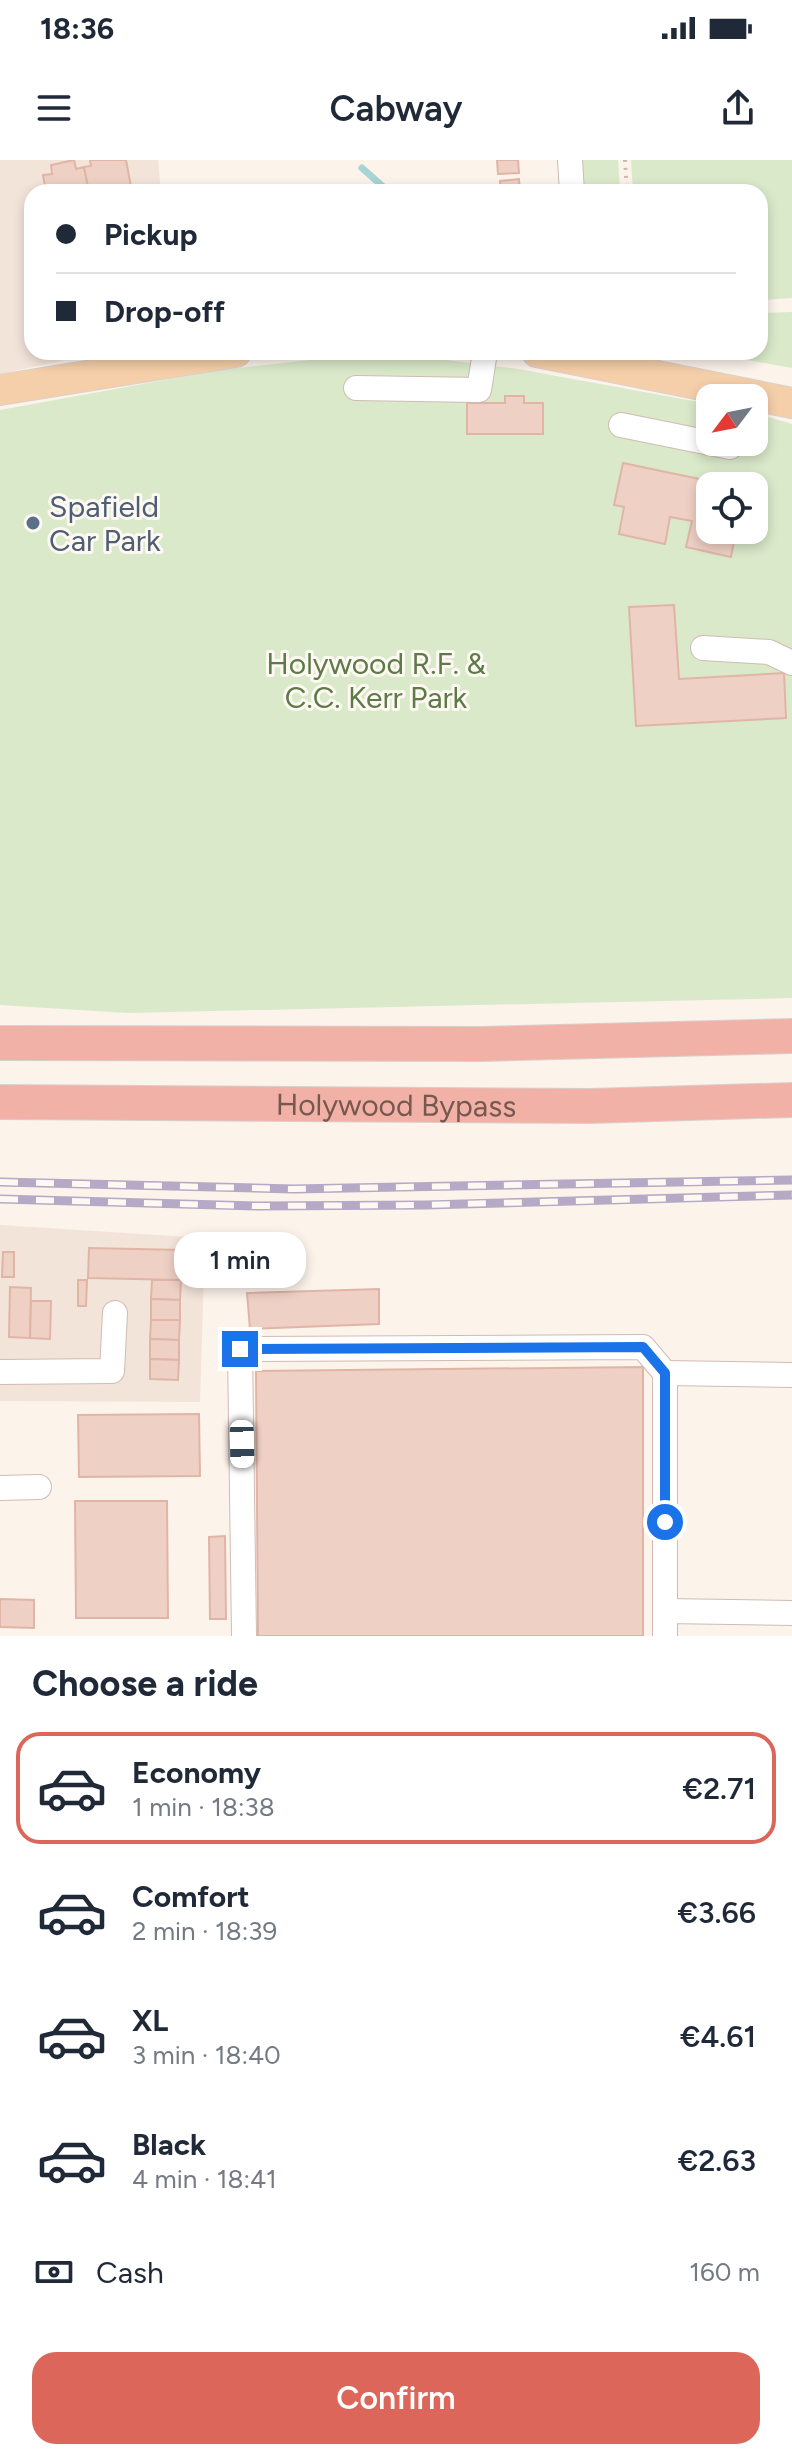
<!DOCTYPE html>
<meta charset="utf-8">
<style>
body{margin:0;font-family:Figtree,sans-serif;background:#f6f6f7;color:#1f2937;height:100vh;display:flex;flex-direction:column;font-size:30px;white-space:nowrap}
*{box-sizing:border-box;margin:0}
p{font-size:26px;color:#747a83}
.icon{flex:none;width:44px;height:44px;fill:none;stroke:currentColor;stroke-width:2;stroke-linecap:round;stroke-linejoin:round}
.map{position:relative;height:1476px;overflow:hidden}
.details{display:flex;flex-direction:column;background:#fff;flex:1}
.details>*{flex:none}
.hud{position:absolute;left:24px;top:24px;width:744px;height:176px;border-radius:24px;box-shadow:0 4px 12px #0003;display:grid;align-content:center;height:176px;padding:0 32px;background:#fff}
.needle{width:52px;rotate:238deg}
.tools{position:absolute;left:696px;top:224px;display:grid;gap:16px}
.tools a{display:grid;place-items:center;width:72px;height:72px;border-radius:16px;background:#fff;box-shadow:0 4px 12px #0003;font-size:40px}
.end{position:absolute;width:36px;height:36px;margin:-18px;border:10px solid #1a73e8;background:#fff;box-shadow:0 0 0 4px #fff}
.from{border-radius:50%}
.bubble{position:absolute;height:56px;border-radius:24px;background:#fff;box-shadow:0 4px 12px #0003;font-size:26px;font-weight:600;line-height:56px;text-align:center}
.car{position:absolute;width:24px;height:48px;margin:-24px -12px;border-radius:10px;box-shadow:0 0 6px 2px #0007;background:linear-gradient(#fff 24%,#345 0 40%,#fff 0 76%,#345 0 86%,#fff 0)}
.hud b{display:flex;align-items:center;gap:28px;height:76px;font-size:30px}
.hud b+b{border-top:2px solid #e0e1e3}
.hud i{width:20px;height:20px;background:#1f2937}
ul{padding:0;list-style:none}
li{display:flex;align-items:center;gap:24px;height:112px;margin:0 16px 12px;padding:0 16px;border:4px solid transparent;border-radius:24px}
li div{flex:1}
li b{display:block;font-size:30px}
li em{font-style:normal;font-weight:600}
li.selected{border-color:#dc6659}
li>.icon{width:72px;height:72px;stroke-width:1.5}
h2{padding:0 32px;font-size:36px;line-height:96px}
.pay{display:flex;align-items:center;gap:20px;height:88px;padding:0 32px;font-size:30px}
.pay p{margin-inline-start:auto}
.button{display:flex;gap:16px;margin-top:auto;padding:16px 32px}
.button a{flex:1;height:92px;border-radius:24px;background:#dc6659;color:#fff;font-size:32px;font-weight:600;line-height:92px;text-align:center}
.status{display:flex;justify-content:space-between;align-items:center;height:56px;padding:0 40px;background:#fff;direction:ltr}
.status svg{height:22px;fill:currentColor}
header{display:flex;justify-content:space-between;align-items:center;height:104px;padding:0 32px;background:#fff;font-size:36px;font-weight:600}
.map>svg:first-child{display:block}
</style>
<div class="status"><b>18:36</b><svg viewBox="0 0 49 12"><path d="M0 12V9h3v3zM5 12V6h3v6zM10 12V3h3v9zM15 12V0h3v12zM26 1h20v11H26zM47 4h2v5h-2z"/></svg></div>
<header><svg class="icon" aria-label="menu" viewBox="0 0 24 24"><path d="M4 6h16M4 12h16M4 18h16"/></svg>Cabway<svg class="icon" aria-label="share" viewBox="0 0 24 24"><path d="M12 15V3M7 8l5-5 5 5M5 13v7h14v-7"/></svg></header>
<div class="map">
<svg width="792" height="1476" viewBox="0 0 792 1476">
<rect width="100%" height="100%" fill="#fcf3eb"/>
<g fill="#f3e4da">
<polygon points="0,0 158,0 161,32 32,32 32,192 103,192 0,214"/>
<polygon points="0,1065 205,1078 200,1242 0,1241"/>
</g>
<g fill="#dae9ca" fill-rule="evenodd">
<polygon points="581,0 618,0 620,32 583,32"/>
<polygon points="631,0 792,0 792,138 760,140 760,32 633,32"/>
<polygon points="792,152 792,208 703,192 760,192 760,153"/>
<path d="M382,192L518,209L710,244V282H754V253L792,264V838L127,853L0,845V250L219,210ZM710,326H754V370H710Z"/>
</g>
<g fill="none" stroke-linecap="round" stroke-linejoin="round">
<polyline stroke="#a7d4d6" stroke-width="7" points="362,8 389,32"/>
</g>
<g fill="#efd0c5" stroke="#e1b5a6" stroke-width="2">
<polygon points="74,0 76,9 84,7 89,32 46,32 43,15 52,14 51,5"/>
<polygon points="90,0 126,0 132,32 89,32 84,7 91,6"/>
<polygon points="497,0 518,0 519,13 498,14"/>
<polygon points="519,19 520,32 501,32 500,21"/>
<polygon points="505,236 524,236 524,243 543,243 543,274 467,274 467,243 505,243"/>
<polygon points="623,303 733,326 710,326 710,370 736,370 731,397 686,387 692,361 670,357 665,384 619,374 624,347 614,345"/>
<polygon points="674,445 679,519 784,513 786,558 636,566 629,447"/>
<polygon points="89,1088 182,1090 181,1120 88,1118"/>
<polygon points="3,1092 14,1092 14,1117 2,1117"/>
<polygon points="78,1120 87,1120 86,1146 78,1146"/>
<polygon points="152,1120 181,1120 180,1140 151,1139"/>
<polygon points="10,1127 31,1128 30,1178 9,1177"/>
<polygon points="379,1129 379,1164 250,1169 247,1133"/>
<polygon points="151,1139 180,1140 180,1160 151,1160"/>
<polygon points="31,1141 51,1141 50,1179 30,1178"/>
<polygon points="151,1160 180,1160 179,1180 150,1179"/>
<polygon points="150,1179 179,1180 179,1200 150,1199"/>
<polygon points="150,1199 179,1200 178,1220 150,1219"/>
<polygon points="643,1207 643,1476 258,1476 256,1211"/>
<polygon points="199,1254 200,1316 79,1317 78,1255"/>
<polygon points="75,1341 167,1341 168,1458 76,1458"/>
<polygon points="225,1376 226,1459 210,1459 209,1377"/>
<polygon points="0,1439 34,1440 34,1468 0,1467"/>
</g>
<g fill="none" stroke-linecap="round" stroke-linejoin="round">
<defs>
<g id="minor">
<polyline points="570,0 572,32"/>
<polyline points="356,228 479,230 485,192"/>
<polyline points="621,265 730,287 736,282"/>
<polyline points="703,488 769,492 792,503"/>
<polyline points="0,1212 112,1211 115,1153"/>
<polyline points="665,1213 792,1215"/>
<polyline points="0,1328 39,1327"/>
<polyline points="665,1451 792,1453"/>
<polyline points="244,1476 240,1189 643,1187 665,1213 665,1476"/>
</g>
<g id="major">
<polyline points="537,192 792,243"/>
<polyline points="0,230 236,192"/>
</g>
<g id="highway">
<polyline points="0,883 482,884 792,876"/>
<path id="s1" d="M0,942L590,946L792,940"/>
</g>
</defs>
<use href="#minor" stroke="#d0bcb3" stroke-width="26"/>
<use href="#major" stroke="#d9d0ce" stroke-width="32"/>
<use href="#highway" stroke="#d9d0ce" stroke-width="36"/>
<polyline stroke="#d5b3a7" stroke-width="4" stroke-dasharray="2 6" stroke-linecap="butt" points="625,0 627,32"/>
<use href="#minor" stroke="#fff" stroke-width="24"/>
<use href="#major" stroke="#f5cfa9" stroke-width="30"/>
<use href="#highway" stroke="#f1b1a7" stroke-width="34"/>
<defs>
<g id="rail">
<polyline points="0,1022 293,1029 792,1020"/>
<polyline points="0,1039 256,1046 426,1045 792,1035"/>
</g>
</defs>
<use href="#rail" stroke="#b5a9c6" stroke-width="9"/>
<use href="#rail" stroke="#fef8f2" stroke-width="6" stroke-dasharray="18" stroke-linecap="butt"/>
</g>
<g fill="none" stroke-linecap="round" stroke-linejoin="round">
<polyline stroke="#1a73e8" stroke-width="10" points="240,1189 643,1187 665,1213 665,1362"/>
</g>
<circle fill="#5c6f8a" stroke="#fef8f2" stroke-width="3" cx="33" cy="363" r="8"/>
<g text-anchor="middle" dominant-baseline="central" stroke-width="6" stroke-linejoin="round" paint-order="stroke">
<g font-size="30" fill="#4e5e75" stroke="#fef8f2" text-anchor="start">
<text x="49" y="346">Spafield<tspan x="49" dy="34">Car Park</tspan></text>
</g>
<g font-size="30" fill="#5e7a48" stroke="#fef8f2">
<text x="376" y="503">Holywood R.F. &amp;<tspan x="376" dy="34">C.C. Kerr Park</tspan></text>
</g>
<g font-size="30" fill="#76584f" stroke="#fef8f2">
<text stroke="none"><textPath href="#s1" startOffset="396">Holywood Bypass</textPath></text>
</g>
</g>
</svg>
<div class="tools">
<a><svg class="needle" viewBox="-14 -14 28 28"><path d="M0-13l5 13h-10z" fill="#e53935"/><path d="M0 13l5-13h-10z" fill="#747a83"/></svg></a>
<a><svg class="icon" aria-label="locate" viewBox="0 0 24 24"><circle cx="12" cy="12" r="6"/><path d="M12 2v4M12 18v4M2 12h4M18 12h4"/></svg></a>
</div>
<i class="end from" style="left:665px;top:1362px"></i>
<i class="end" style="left:240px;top:1189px"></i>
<div class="bubble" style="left:174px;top:1072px;width:132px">1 min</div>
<i class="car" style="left:242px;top:1284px;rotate:179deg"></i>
<div class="hud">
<b><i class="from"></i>Pickup</b>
<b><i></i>Drop-off</b>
</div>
</div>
<section class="details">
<h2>Choose a ride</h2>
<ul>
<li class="selected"><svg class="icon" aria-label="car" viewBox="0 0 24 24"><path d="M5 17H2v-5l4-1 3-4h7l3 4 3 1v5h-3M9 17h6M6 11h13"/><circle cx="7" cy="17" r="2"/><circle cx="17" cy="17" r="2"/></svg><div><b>Economy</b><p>1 min · 18:38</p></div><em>€2.71</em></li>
<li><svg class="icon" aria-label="car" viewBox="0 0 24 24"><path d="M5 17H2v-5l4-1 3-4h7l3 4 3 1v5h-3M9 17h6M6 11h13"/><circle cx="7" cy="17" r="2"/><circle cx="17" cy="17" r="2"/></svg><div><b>Comfort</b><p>2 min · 18:39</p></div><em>€3.66</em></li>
<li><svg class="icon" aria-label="car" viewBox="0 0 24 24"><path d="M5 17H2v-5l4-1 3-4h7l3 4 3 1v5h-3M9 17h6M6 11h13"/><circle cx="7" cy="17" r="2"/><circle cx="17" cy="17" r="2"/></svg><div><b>XL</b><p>3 min · 18:40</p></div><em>€4.61</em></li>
<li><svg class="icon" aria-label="car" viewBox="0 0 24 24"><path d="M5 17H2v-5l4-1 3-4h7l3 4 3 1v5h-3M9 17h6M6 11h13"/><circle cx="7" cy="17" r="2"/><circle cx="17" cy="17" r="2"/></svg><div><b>Black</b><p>4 min · 18:41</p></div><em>€2.63</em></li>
</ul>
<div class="pay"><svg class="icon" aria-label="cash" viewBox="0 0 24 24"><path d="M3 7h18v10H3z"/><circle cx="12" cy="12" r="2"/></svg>Cash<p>160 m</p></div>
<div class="button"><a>Confirm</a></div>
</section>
